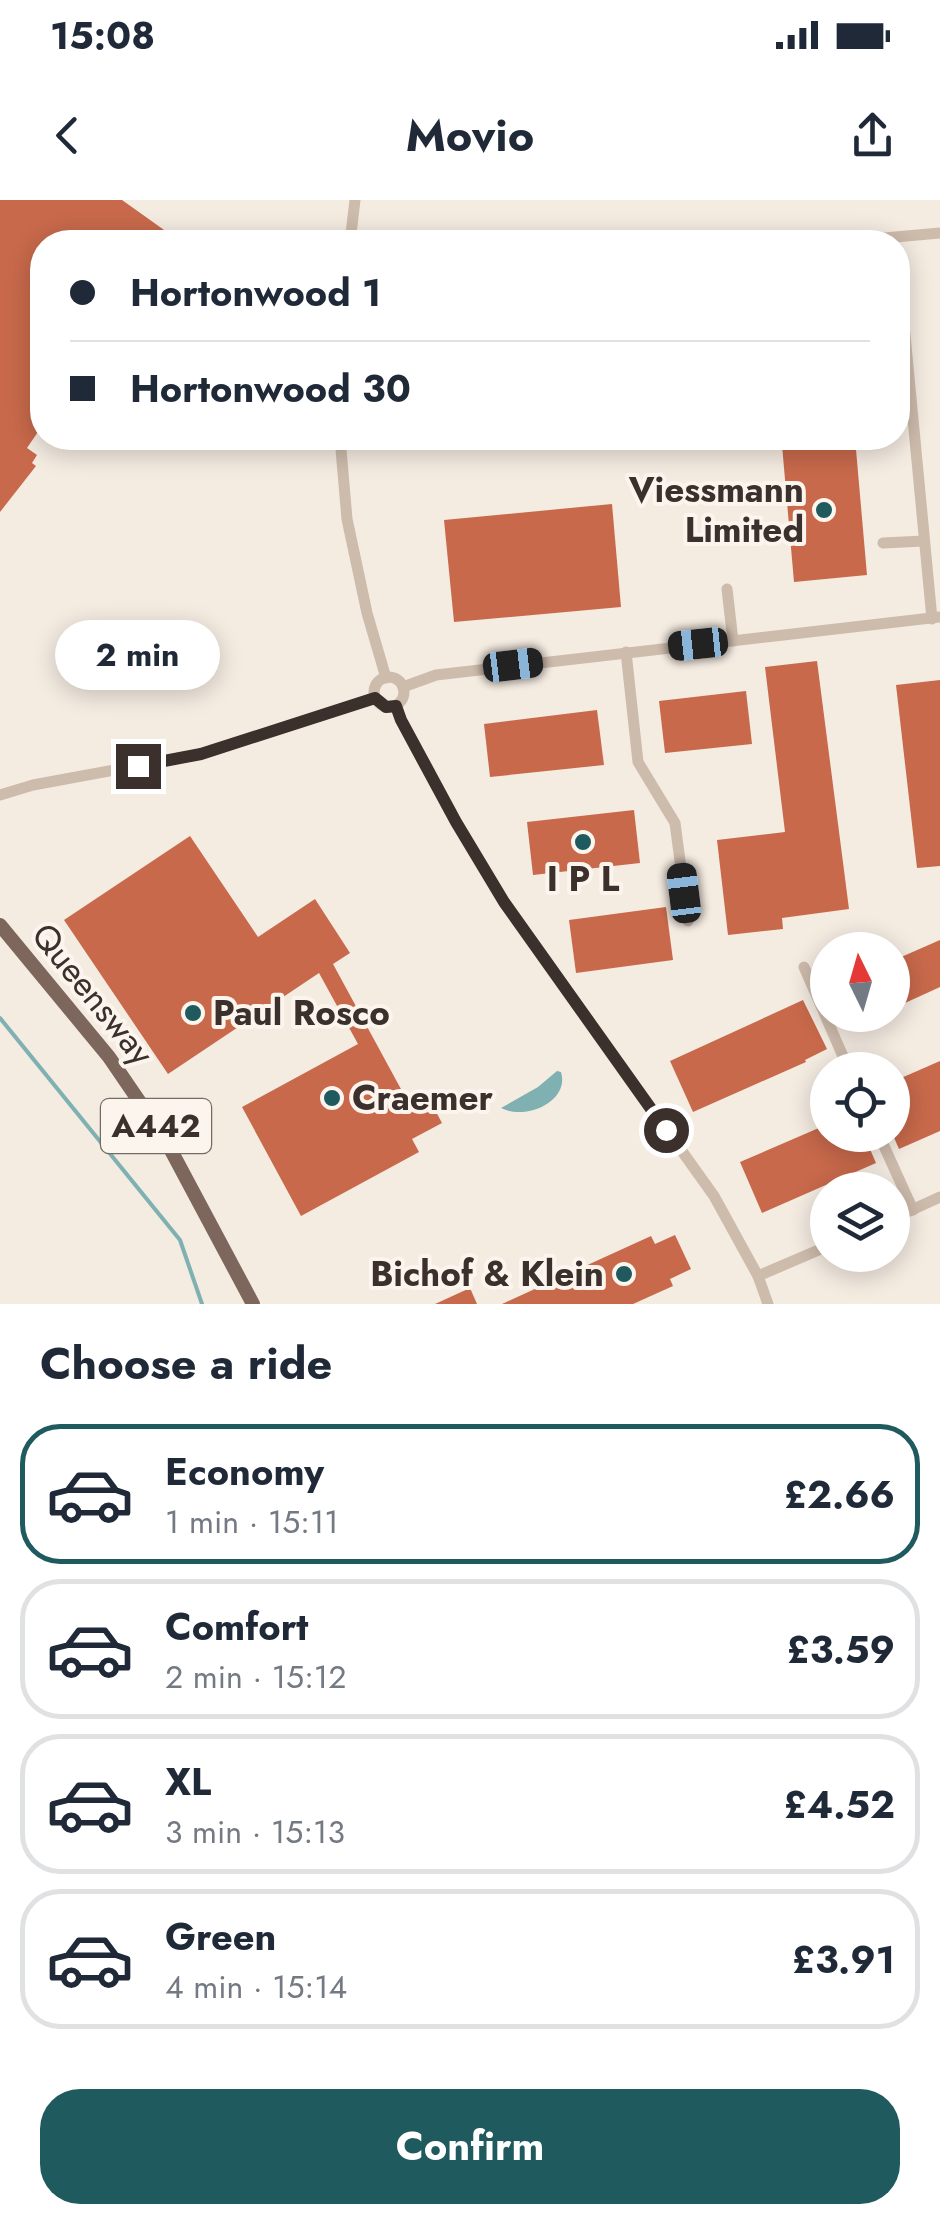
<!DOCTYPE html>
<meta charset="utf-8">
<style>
body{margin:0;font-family:Jost,sans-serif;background:#f6f6f7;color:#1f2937;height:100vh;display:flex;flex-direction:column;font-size:38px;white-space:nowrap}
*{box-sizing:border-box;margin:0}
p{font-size:32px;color:#747a83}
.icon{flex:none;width:55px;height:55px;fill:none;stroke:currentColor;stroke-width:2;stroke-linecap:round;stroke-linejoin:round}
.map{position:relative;height:1104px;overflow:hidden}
.sheet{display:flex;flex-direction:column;background:#fff;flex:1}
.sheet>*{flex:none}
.guide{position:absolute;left:30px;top:30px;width:880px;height:220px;border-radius:40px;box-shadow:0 5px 25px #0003;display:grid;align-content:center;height:220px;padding:0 40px;background:#fff}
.needle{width:65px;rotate:355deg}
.controls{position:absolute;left:810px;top:732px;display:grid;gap:20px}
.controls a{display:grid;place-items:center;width:100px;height:100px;border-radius:50%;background:#fff;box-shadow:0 5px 25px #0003;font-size:50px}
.end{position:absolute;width:45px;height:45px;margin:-22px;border:12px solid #3b302b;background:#fff;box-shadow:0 0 0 5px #fff}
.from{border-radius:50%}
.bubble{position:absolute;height:70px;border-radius:35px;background:#fff;box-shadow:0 5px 25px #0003;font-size:32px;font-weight:700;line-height:70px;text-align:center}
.car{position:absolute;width:30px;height:60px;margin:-30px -15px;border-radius:12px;box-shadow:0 0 8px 2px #0007;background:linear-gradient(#222 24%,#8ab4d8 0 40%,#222 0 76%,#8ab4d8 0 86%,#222 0)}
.guide b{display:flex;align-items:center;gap:35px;height:95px;font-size:38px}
.guide b+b{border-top:2px solid #e0e1e3}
.guide i{width:25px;height:25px;background:#1f2937}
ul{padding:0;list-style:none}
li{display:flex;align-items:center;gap:30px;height:140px;margin:0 20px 15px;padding:0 20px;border:5px solid #e0e1e3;border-radius:40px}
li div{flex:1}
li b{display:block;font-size:38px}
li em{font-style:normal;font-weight:700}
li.selected{border-color:#1f5a5e}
li>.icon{width:90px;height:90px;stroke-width:1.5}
h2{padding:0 40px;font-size:45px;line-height:120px}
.action{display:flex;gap:20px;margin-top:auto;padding:20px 40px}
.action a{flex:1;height:115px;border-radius:40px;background:#1f5a5e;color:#fff;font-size:40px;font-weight:700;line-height:115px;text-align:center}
.status{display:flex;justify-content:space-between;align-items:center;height:70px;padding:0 50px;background:#fff;direction:ltr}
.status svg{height:28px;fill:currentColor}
header{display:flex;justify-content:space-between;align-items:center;height:130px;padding:0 40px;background:#fff;font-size:45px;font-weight:700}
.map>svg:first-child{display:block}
</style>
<div class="status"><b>15:08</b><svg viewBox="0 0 49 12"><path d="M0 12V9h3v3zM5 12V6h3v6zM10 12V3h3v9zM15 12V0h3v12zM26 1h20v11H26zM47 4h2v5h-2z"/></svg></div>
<header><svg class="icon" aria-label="back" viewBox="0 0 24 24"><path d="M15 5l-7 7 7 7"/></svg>Movio<svg class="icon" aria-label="share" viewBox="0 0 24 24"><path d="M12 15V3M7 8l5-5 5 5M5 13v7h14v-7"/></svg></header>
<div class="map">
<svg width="940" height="1104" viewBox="0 0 940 1104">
<rect width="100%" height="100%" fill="#f4ebe1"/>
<path fill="#7fb0b2" d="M557,871L561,872C570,901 526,921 501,908L538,887Z"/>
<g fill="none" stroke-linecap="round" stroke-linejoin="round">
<polyline stroke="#7fb0b2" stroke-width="4" points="0,818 180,1040 202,1104"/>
</g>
<g fill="#c8694b">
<polygon points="0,0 122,0 181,42 42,42 42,226 27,248 37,255 32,263 36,266 0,312"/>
<polygon points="855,238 867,375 794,382 782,245"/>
<polygon points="612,304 621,407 454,422 444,320"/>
<polygon points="817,461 849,709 782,718 783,729 728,735 717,640 785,632 765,467"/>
<polygon points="940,480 940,666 917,668 896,485"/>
<polygon points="746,491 752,544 665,553 659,501"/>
<polygon points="597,510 604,565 490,577 484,524"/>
<polygon points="634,610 640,663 533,675 527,622"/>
<polygon points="190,636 258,737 315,699 350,753 333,764 408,902 426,893 442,923 412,939 419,952 301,1016 242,907 358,844 319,773 168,874 64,720"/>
<polygon points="666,707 673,760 576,773 569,720"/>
<polygon points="940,740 940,787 892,809 892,761"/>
<polygon points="803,800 827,849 805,860 806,862 693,912 670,861"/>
<polygon points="840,815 879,815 847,829"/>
<polygon points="940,861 940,931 899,949 892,933 892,882"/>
<polygon points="828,924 828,935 864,935 876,963 762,1013 740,962"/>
<polygon points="675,1035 691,1069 670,1079 673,1086 633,1104 502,1104 651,1036 655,1044"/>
<polygon points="470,1088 477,1104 435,1104"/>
</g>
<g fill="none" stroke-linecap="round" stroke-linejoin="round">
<g stroke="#cdbbac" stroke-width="11">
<polyline points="350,42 355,0"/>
<polyline points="840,42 940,33"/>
<polyline points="898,61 932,419"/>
<polyline points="340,238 347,319 367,413 386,478"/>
<polyline points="883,343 924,341"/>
<polyline points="727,389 733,441"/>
<polyline points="626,452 638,562 675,623 688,721"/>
<circle cx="389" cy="492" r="15"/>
<polyline points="403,487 436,475 940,417"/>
<polyline points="396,506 401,520 456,622 504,702 714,996 758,1076 768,1104"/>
<polyline points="0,595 33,585 201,554 375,498"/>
<polyline points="804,767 849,870"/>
<polyline points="879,935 913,1010"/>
<polyline points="892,1019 940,997"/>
<polyline points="758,1076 828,1046"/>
</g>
<polyline stroke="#7d675c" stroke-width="14" points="0,725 109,857 165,939 253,1104"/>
</g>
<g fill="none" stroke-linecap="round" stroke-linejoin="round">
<polyline stroke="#3b302b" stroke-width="12" points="138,566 201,554 375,498 386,507 396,506 401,520 456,622 504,702 666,930"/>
</g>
<g fill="#1f5a5e" stroke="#fbf5ee" stroke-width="4">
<circle cx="824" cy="310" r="10"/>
<circle cx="583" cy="642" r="10"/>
<circle cx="193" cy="813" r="10"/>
<circle cx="332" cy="898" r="10"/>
<circle cx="624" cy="1074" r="10"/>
</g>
<g text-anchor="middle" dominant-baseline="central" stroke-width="8" stroke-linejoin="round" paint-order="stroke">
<rect fill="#fbf5ee" stroke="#756b66" stroke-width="2.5" x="101" y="899" width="110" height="54" rx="8"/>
<g font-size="32" font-weight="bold" fill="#3b302b">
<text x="156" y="926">A442</text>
</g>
<g font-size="35" font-weight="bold" fill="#3b302b" stroke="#fbf5ee" text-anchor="end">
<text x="804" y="290">Viessmann<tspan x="804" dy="40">Limited</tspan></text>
<text x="583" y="679" text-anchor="middle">I P L</text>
<text x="213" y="813" text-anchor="start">Paul Rosco</text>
<text x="352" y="898" text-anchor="start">Craemer</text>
<text x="604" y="1074">Bichof &amp; Klein</text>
</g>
<g font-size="35" fill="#3b302b" stroke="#fbf5ee">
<text transform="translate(93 794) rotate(51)">Queensway</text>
</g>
</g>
</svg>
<div class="controls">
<a><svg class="needle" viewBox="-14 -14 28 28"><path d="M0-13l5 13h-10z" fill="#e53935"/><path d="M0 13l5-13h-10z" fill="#747a83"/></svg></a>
<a><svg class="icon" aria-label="locate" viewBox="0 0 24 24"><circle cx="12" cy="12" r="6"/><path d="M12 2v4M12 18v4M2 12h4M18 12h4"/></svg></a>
<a><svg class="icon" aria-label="layers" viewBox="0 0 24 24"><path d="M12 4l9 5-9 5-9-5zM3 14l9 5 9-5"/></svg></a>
</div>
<i class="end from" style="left:666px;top:930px"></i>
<i class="end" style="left:138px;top:566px"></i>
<div class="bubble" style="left:55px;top:420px;width:165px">2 min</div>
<i class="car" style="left:698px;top:444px;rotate:264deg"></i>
<i class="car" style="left:513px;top:465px;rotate:83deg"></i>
<i class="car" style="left:684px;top:693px;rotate:353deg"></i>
<div class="guide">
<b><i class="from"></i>Hortonwood 1</b>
<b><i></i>Hortonwood 30</b>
</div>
</div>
<section class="sheet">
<h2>Choose a ride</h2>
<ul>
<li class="selected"><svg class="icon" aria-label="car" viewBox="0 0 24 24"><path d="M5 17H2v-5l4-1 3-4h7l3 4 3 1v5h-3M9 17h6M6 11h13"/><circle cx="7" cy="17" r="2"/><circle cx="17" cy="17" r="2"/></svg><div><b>Economy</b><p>1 min · 15:11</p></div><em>£2.66</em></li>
<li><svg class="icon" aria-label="car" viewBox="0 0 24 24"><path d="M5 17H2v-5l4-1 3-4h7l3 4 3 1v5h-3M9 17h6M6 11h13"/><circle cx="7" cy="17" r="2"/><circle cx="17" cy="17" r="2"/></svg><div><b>Comfort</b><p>2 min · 15:12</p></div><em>£3.59</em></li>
<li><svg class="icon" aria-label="car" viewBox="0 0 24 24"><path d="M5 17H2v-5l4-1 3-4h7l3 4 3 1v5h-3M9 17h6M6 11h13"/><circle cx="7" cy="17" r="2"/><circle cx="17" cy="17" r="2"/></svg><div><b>XL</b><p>3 min · 15:13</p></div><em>£4.52</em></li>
<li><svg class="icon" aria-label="car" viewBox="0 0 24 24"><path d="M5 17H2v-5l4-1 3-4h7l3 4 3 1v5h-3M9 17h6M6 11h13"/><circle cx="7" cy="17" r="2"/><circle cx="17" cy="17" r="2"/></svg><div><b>Green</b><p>4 min · 15:14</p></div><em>£3.91</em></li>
</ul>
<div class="action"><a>Confirm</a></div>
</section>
